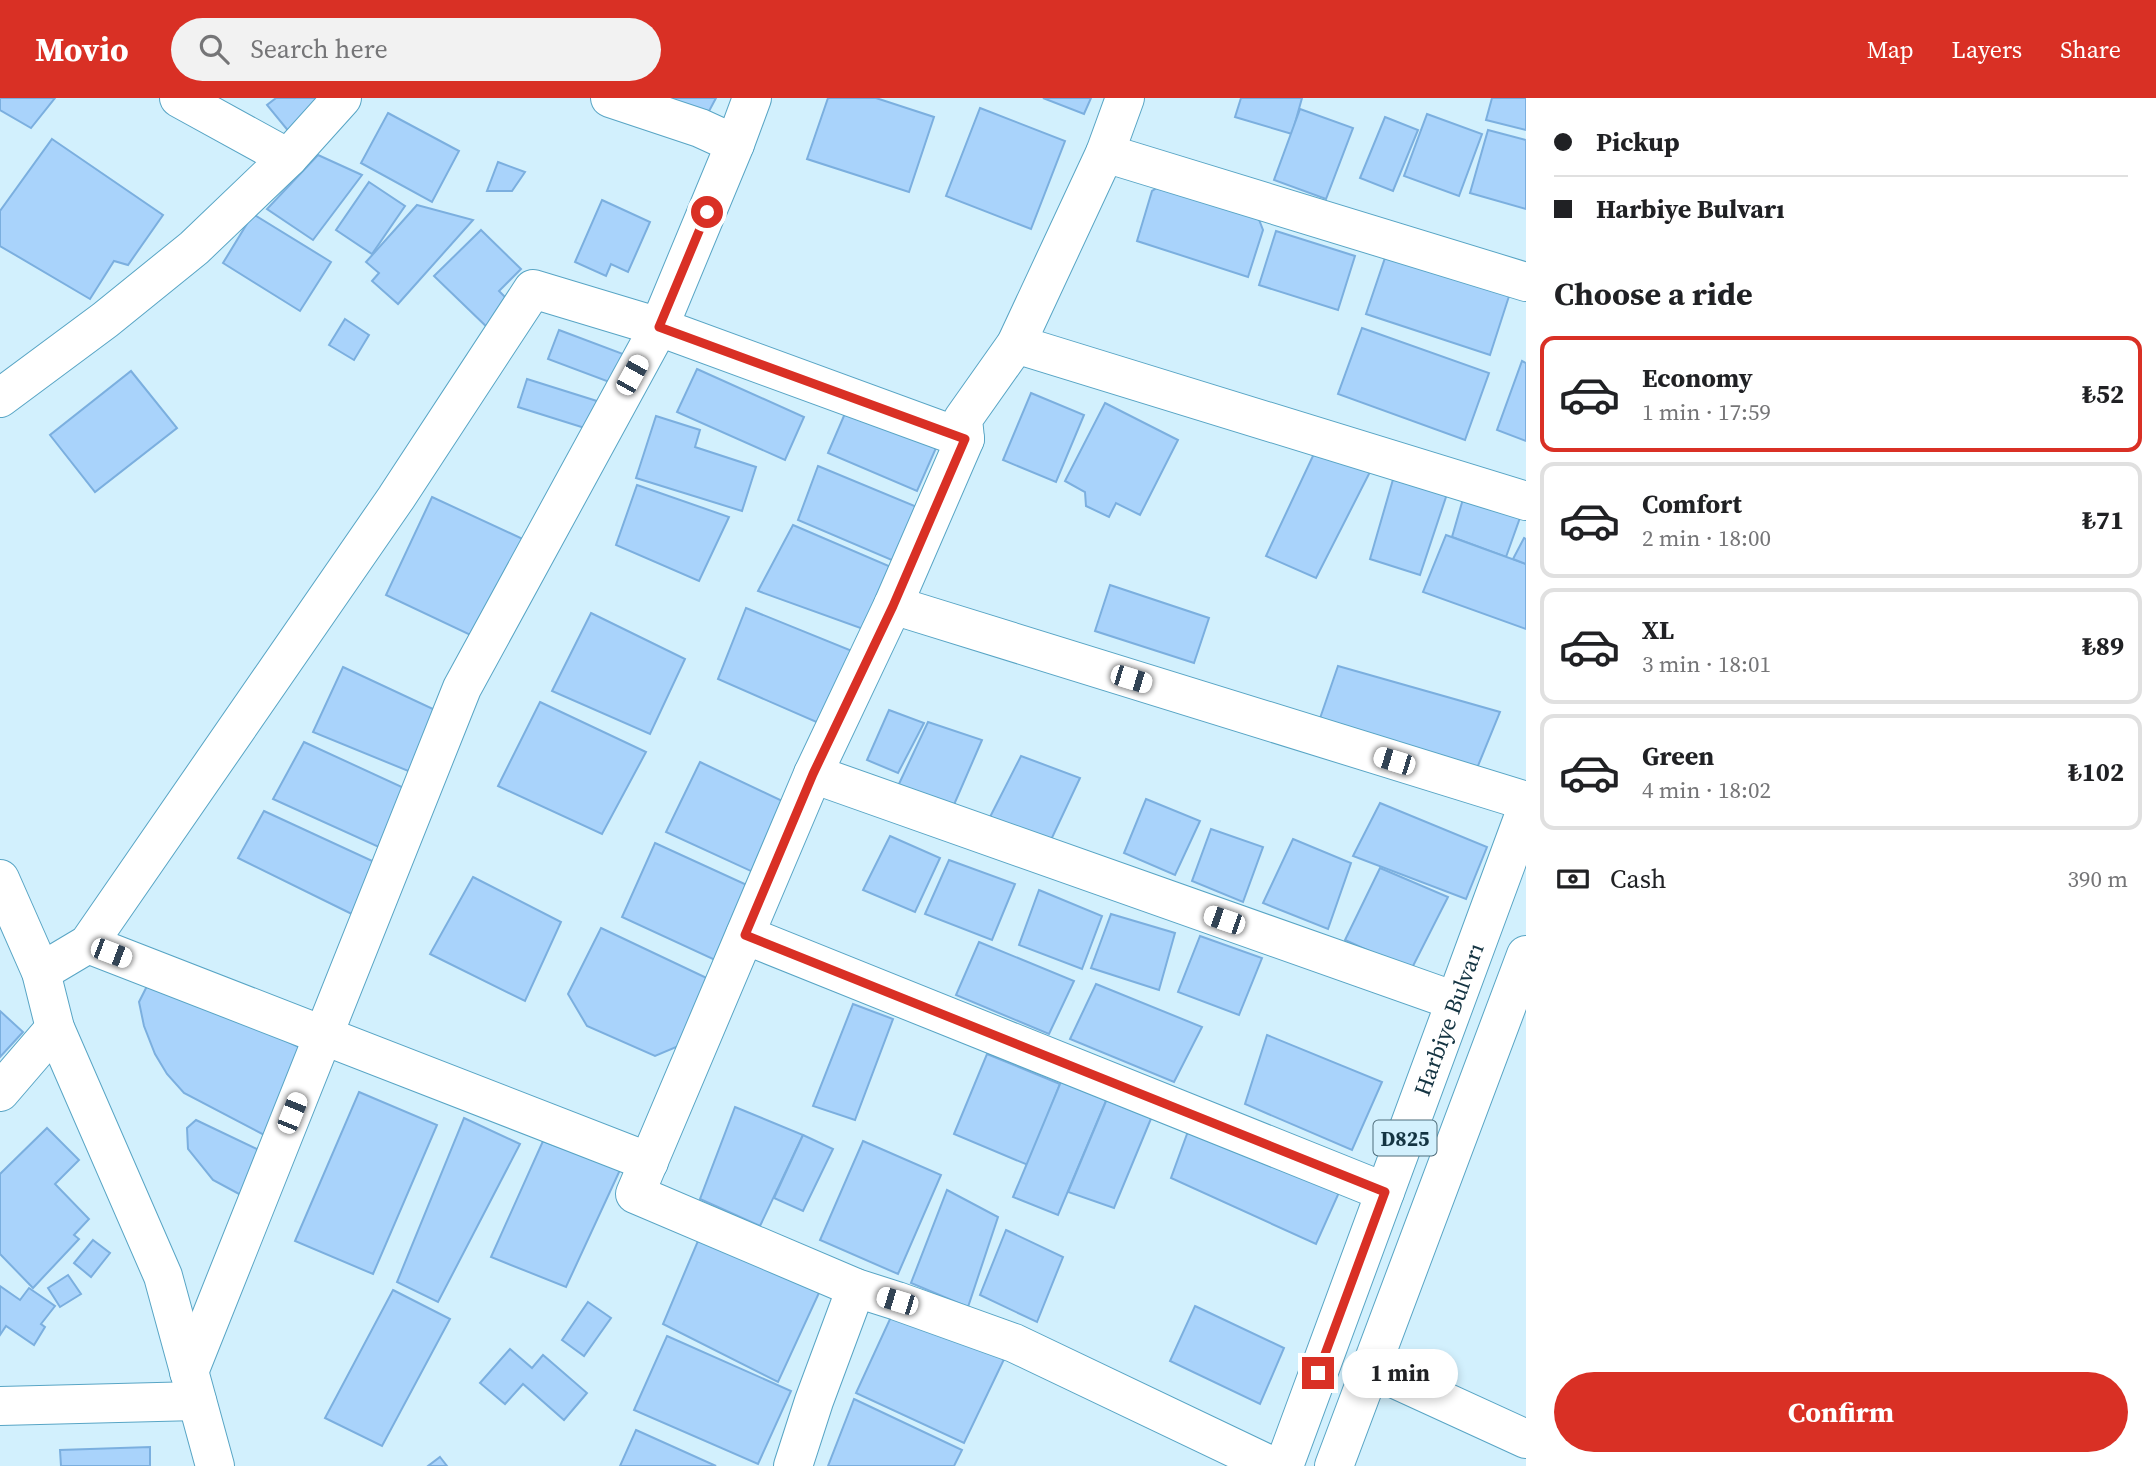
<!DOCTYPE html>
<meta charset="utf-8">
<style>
body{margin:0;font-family:"Source Serif 4",serif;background:#f2f2f2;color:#202124;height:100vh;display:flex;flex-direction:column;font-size:26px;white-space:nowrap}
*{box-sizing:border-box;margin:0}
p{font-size:23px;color:#757577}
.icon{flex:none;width:38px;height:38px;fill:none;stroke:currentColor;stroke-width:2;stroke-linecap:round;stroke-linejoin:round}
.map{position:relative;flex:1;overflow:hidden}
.sheet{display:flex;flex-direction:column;background:#fff;width:630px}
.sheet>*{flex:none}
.top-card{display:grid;align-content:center;height:154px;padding:0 28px;background:#fff}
.end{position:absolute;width:32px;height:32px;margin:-16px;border:9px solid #d93025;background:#fff;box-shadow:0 0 0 4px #fff}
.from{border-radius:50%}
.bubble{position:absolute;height:49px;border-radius:24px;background:#fff;box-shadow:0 4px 10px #0003;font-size:23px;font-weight:700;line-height:49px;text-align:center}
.car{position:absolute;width:21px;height:42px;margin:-21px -10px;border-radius:9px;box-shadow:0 0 5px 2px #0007;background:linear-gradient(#fff 24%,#345 0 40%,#fff 0 76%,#345 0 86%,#fff 0)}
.top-card b{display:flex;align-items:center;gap:24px;height:66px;font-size:26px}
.top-card b+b{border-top:2px solid #e0e0e0}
.top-card i{width:18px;height:18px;background:#202124}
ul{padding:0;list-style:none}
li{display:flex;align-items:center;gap:21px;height:116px;margin:0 14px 10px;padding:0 14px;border:4px solid #e0e0e0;border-radius:14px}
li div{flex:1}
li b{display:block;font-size:26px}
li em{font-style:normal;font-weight:700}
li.active{border-color:#d93025}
li>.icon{width:63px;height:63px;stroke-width:1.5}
h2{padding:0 28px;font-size:32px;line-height:84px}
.pay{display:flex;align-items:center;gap:18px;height:77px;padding:0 28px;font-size:26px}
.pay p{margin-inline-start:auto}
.button{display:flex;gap:14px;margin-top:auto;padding:14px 28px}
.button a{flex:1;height:80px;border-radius:42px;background:#d93025;color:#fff;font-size:28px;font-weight:700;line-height:80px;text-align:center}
header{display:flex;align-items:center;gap:42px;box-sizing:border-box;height:98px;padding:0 35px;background:#d93025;color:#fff}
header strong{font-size:33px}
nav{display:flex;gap:38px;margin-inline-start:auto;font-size:24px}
.search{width:490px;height:63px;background:#f2f2f2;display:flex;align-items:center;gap:18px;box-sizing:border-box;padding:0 24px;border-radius:38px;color:#757577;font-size:26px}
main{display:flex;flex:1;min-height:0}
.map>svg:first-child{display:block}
</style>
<header>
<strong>Movio</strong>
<div class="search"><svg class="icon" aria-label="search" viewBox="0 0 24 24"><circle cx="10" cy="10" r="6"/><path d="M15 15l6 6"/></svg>Search here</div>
<nav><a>Map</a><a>Layers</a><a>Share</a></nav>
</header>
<main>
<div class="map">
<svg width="1526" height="1368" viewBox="0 0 1526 1368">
<rect width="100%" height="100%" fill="#d2f0fd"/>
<g fill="#a9d3fb" stroke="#7bafdf" stroke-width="2">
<polygon points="0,0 55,0 31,30 0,12"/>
<polygon points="276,0 328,0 290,35 267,7"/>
<polygon points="610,0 716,0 700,30"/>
<polygon points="828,0 876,0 934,19 909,94 807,61"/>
<polygon points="1043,0 1091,0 1084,16"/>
<polygon points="1241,0 1302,0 1292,36 1235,19"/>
<polygon points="1492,0 1526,0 1526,32 1486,22"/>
<polygon points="980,10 1065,43 1031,131 946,98"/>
<polygon points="1300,11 1353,30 1326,101 1274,82"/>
<polygon points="388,15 459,53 432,104 361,65"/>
<polygon points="1427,16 1482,36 1459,98 1404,78"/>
<polygon points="1385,19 1418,32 1393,93 1360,80"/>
<polygon points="1488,32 1526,42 1526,111 1470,95"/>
<polygon points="52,41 163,117 128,167 114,163 90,201 0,148 0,113"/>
<polygon points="318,57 362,77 313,142 267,111"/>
<polygon points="498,64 525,74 512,93 487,93"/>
<polygon points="1178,77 1253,106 1263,132 1248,179 1137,143 1152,93"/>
<polygon points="369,84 405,108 372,156 336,132"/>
<polygon points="602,102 650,124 628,174 611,166 606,178 575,164"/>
<polygon points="417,107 473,122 398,206 372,183 379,175 366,164"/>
<polygon points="253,116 331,164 300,213 223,165"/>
<polygon points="481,132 521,171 499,193 514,208 490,232 434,178"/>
<polygon points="1276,133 1355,158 1338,212 1259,187"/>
<polygon points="1388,151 1511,192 1490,257 1366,216"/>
<polygon points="345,221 369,237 354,262 329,247"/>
<polygon points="1362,230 1489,275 1465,342 1338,296"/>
<polygon points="559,232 623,256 612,285 548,261"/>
<polygon points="1522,263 1526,265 1526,343 1497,332"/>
<polygon points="697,271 804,319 785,362 677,314"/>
<polygon points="131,273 177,330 95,394 50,337"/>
<polygon points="527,281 600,304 591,332 518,309"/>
<polygon points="1031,295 1084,317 1056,384 1003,362"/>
<polygon points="1105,305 1178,342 1140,417 1116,405 1109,419 1086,408 1085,394 1065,383"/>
<polygon points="846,313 936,350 917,393 828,355"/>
<polygon points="656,318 700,332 695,349 756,369 742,413 636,380"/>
<polygon points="1319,345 1374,366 1316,480 1266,458"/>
<polygon points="818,368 917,409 894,463 798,422"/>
<polygon points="1394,378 1448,393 1420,477 1370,461"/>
<polygon points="637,387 729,419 699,483 616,447"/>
<polygon points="1465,394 1522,414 1506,459 1452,439"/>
<polygon points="432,399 527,443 481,542 386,497"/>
<polygon points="793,427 891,469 866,532 758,493"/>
<polygon points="1446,437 1526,466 1526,531 1423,494"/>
<polygon points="1524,440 1526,441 1526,466 1513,461"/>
<polygon points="1110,487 1209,520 1194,565 1095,533"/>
<polygon points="746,510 857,555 821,626 718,581"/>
<polygon points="591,515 685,561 650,636 552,593"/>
<polygon points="1338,568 1500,614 1473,680 1317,629"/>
<polygon points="343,569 448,618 423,679 313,634"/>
<polygon points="540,604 646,654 602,736 498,688"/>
<polygon points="889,612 924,625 898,675 867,662"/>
<polygon points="928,624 982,642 953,709 898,688"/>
<polygon points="304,644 417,696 392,755 273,701"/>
<polygon points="1021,658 1080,680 1050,744 989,721"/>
<polygon points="700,664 795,709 764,779 666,734"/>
<polygon points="1146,701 1200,723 1175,777 1124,755"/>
<polygon points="1380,705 1487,749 1466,801 1353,758"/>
<polygon points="264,713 381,767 360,820 238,760"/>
<polygon points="1211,731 1263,749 1243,804 1192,783"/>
<polygon points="890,738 940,760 915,814 863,792"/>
<polygon points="1293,741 1351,765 1328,831 1263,805"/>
<polygon points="655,745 760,793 728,868 622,819"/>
<polygon points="949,762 1015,786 992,842 925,816"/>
<polygon points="1380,770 1448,799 1411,872 1345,842"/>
<polygon points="473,779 561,824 525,903 430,856"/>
<polygon points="1039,792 1102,818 1082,871 1019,847"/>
<polygon points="1111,816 1175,835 1159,892 1091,870"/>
<polygon points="601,830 713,883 681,947 655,958 587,928 568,896"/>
<polygon points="1200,838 1262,860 1239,917 1178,894"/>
<polygon points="979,844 1074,883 1049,936 956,897"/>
<polygon points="152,878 307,953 270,1040 184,995 167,976 155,956 144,928 139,904"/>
<polygon points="1096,886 1202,929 1174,984 1070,941"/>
<polygon points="853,906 893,921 855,1022 813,1008"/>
<polygon points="0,913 23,934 0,959"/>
<polygon points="1267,937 1382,984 1352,1052 1245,1006"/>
<polygon points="987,956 1060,986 1028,1067 954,1036"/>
<polygon points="1068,973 1111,991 1058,1117 1013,1099 1060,986"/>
<polygon points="359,994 437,1027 373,1176 295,1143"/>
<polygon points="1109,996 1155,1011 1114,1110 1068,1094"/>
<polygon points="735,1009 803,1037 760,1128 700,1101"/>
<polygon points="464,1020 520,1046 438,1204 397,1184"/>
<polygon points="196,1022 261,1053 241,1097 213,1082 188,1051 187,1030"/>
<polygon points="1191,1025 1341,1090 1316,1146 1171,1080"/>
<polygon points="47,1030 79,1062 55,1086 89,1121 74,1137 79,1141 33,1190 0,1156 0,1076"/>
<polygon points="803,1037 833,1051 803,1113 774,1100"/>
<polygon points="543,1043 620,1072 566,1189 491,1159"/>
<polygon points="863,1043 941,1077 898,1176 820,1142"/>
<polygon points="947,1092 998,1119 968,1209 911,1185"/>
<polygon points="703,1131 824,1184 778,1284 663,1226"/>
<polygon points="1006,1132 1063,1159 1037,1224 980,1197"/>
<polygon points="93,1142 110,1155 91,1179 74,1165"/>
<polygon points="68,1177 81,1196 60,1209 48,1190"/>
<polygon points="0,1188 20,1202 29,1190 55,1208 41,1226 45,1229 34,1247 6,1228 0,1237"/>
<polygon points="393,1192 450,1221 382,1348 325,1320"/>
<polygon points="588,1204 611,1220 584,1258 562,1242"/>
<polygon points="896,1208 1007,1255 964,1345 856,1295"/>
<polygon points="1195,1208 1284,1250 1260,1306 1170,1263"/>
<polygon points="667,1238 791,1293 758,1366 634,1312"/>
<polygon points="510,1251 532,1270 543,1257 587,1295 564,1322 523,1286 505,1306 480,1285"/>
<polygon points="854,1301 962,1352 954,1368 828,1368"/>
<polygon points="636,1332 716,1368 620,1368"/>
<polygon points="150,1349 150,1368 61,1368 60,1352"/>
<polygon points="440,1359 447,1368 428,1368"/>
</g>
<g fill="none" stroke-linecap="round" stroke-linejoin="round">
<defs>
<g id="minor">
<polyline points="179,0 288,60"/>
<polyline points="610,0 700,30 735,46"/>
<polyline points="1105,55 1125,0"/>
<polyline points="1016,246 1526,403"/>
<polyline points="0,300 105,222 194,150 288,60 342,0"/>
<polyline points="893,507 1526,703"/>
<polyline points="813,676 1455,903"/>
<polyline points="0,781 41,874 55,930 163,1178 215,1368"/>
<polyline points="745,837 1385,1094"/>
<polyline points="88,846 649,1064"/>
<polyline points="41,874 88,846 396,400 533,191 659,229 965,341"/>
<polyline points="0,994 55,930"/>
<polyline points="1371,1270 1526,1341"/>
<polyline points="189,1274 462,590 659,229 735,46 752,0"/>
<polyline points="0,1308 197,1303"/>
<polyline points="793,1368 814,1303 856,1190"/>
<polyline points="1272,1368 1014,1245 897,1203 856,1190 635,1096 813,676 893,507 965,341 963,321 1016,246 1105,55 1526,184"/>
</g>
<g id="major">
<path id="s1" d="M1284,1368L1526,712"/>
<polyline points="1334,1368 1526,857"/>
</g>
</defs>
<use href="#minor" stroke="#58a5c5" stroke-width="40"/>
<use href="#major" stroke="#58a5c5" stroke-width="40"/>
<use href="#minor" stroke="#fff" stroke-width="38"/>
<use href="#major" stroke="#fff" stroke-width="38"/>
</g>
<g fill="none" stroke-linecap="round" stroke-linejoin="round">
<polyline stroke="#d93025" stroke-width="9" points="707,114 659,229 965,341 893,508 813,676 745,837 1385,1094 1318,1275"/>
</g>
<g text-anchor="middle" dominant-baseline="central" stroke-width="5" stroke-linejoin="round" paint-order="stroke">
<rect fill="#d2f0fd" stroke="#4d6c7a" stroke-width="2" x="1373.5" y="1022.5" width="63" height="35" rx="5"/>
<g font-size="21" font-weight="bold" fill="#143442">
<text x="1405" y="1040">D825</text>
</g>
<g font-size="23" fill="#143442" stroke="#d2f0fd">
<text stroke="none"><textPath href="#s1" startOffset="476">Harbiye Bulvarı</textPath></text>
</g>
</g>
</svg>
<i class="end from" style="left:707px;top:114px"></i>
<i class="end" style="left:1318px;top:1275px"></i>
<div class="bubble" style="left:1342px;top:1251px;width:116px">1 min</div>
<i class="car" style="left:632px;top:277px;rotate:29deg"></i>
<i class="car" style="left:1131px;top:581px;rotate:107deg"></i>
<i class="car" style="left:1394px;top:663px;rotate:287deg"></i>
<i class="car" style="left:1224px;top:822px;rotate:289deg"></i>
<i class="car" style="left:111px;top:855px;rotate:111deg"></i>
<i class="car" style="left:292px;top:1015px;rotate:22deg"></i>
<i class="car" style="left:897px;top:1203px;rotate:287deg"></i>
</div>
<section class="sheet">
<div class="top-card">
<b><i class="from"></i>Pickup</b>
<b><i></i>Harbiye Bulvarı</b>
</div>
<h2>Choose a ride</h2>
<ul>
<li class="active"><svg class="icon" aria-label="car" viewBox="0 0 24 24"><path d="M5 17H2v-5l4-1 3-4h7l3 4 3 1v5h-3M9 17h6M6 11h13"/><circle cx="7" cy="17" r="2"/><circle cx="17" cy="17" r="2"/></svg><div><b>Economy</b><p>1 min · 17:59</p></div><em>₺52</em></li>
<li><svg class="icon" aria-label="car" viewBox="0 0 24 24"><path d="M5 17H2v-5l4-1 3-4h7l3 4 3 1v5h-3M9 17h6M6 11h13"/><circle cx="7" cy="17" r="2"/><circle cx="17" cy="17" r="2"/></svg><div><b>Comfort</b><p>2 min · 18:00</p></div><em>₺71</em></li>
<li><svg class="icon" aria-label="car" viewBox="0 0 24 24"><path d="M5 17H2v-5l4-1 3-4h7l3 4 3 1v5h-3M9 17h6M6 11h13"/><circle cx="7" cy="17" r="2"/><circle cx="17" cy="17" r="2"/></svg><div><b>XL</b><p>3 min · 18:01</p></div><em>₺89</em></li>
<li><svg class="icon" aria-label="car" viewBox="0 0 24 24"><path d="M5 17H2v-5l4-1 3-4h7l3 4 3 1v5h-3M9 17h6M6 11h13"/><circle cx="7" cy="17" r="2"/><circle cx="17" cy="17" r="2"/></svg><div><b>Green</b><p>4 min · 18:02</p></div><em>₺102</em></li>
</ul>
<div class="pay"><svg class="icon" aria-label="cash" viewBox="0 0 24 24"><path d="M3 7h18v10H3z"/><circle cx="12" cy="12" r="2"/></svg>Cash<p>390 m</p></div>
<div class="button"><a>Confirm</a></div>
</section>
</main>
